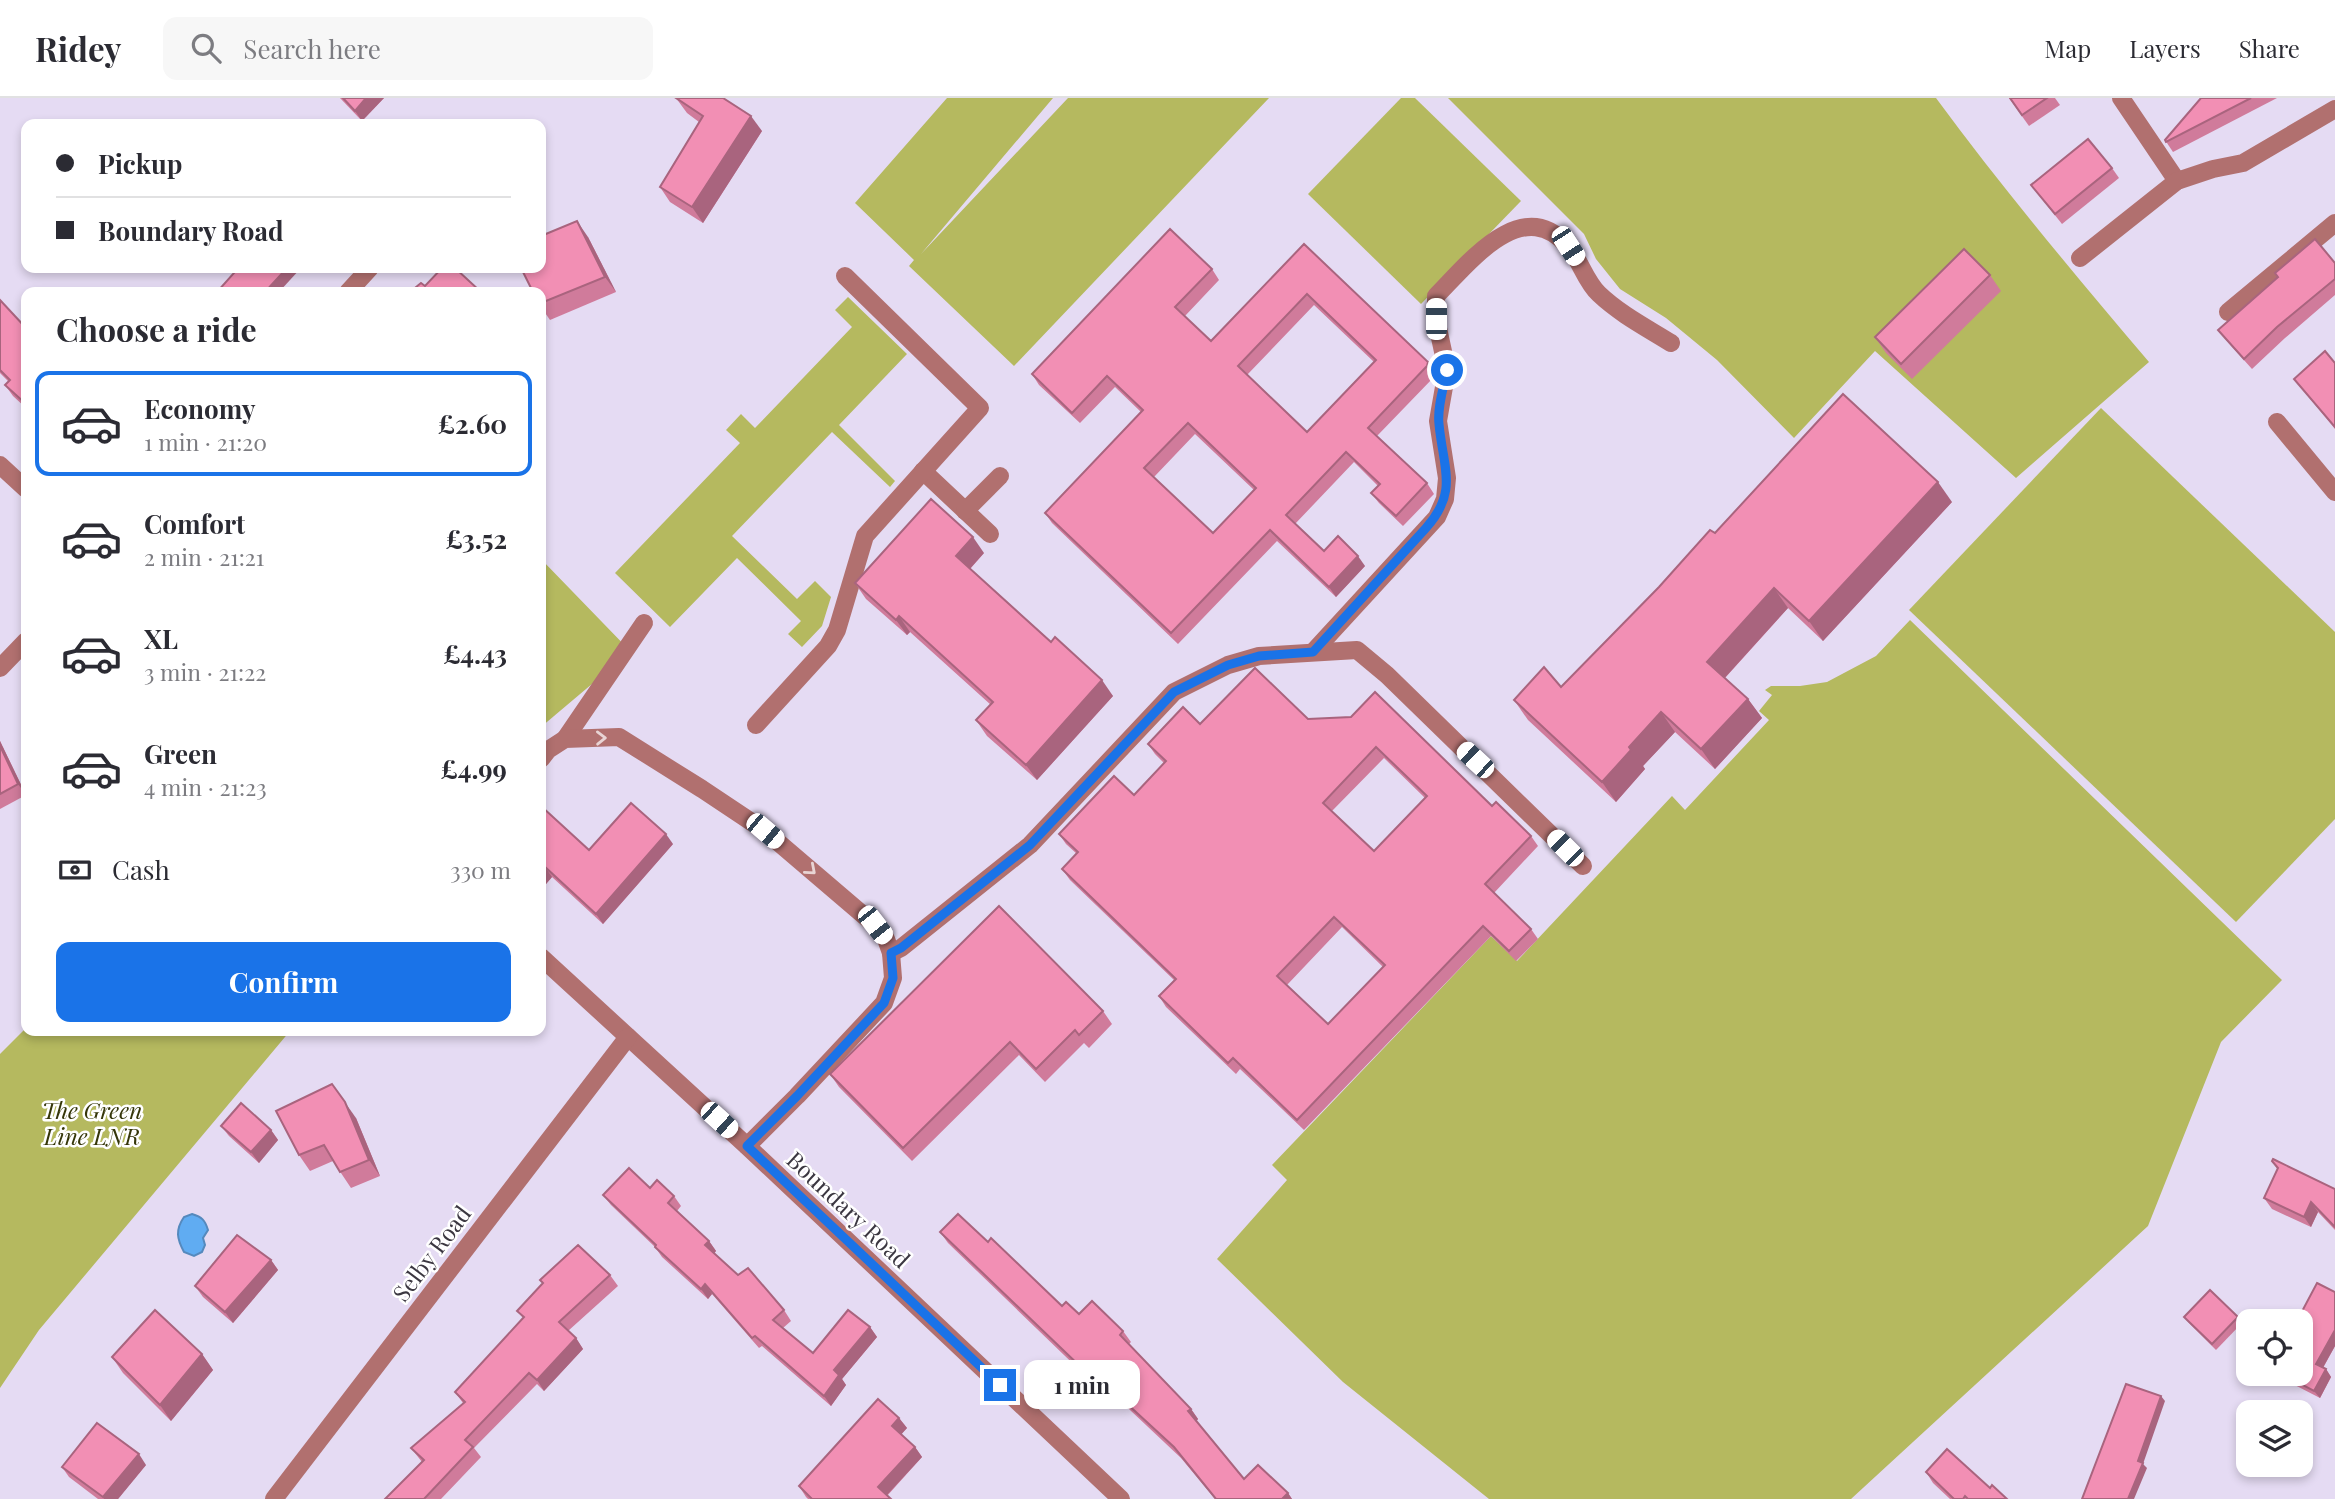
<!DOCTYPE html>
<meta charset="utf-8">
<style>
body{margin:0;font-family:"Playfair Display",serif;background:#f7f7f7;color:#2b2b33;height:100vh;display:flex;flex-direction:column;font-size:26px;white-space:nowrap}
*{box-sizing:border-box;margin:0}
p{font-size:23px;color:#7c7c81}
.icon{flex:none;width:38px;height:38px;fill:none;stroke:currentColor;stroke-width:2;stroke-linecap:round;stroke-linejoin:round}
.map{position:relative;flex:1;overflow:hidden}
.details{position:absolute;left:21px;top:189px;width:525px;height:749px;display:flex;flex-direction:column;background:#fff;border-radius:14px;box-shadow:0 4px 10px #0003}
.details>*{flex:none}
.hud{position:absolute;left:21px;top:21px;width:525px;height:154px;border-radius:14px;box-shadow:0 4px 10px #0003;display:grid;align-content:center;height:154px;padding:0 35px;background:#fff}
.controls{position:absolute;left:2236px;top:1211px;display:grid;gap:14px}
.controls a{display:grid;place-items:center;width:77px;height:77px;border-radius:14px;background:#fff;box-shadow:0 4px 10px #0003;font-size:35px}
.end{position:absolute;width:32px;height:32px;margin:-16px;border:9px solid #1a73e8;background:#fff;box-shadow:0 0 0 4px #fff}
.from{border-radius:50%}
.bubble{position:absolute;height:49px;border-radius:14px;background:#fff;box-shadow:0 4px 10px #0003;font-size:23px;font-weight:700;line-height:49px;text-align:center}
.car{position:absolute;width:21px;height:42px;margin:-21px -10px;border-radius:9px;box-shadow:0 0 5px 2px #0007;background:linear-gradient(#fff 24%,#345 0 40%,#fff 0 76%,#345 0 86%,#fff 0)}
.hud b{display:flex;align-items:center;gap:24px;height:66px;font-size:26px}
.hud b+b{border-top:2px solid #e1e1e2}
.hud i{width:18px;height:18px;background:#2b2b33}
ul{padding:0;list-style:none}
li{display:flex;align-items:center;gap:21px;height:105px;margin:0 14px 10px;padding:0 21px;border:4px solid transparent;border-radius:14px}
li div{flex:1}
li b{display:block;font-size:26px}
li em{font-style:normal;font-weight:700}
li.current{border-color:#1a73e8}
li>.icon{width:63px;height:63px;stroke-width:1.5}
h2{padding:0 35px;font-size:32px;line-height:84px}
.pay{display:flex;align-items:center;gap:18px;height:77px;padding:0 35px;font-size:26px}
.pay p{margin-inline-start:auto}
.cta{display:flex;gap:14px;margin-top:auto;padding:14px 35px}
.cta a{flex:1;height:80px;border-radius:14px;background:#1a73e8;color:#fff;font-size:28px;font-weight:700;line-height:80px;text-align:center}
header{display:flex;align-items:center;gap:42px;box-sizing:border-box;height:98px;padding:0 35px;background:#fff;border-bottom:2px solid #e1e1e2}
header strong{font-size:33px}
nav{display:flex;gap:38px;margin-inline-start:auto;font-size:24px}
.search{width:490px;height:63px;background:#f7f7f7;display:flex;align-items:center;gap:18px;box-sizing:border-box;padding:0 24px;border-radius:14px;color:#7c7c81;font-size:26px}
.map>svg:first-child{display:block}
</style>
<header>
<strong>Ridey</strong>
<div class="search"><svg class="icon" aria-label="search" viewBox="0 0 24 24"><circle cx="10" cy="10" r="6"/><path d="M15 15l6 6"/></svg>Search here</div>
<nav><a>Map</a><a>Layers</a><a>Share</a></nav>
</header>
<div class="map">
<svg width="2335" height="1401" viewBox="0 0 2335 1401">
<rect width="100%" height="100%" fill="#e5dbf3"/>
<g fill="#b5b95f">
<polygon points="947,0 1053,0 921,156 1068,0 1269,0 1014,268 909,168 914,162 855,105"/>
<polygon points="1401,0 1415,0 1521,103 1421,206 1308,96"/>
<path d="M1448,0H1936C2003,91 2076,178 2149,264L2016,380L1875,253L1794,340L1717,262L1666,220L1620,191L1596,161L1584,136Z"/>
<polygon points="848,199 907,256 839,327 895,383 890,389 832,334 732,438 797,501 815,483 831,499 822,528 802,549 788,536 801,523 737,460 670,529 615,475 740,345 726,332 741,316 755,330 852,229 835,212"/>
<polygon points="2101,310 2335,534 2335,721 2236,824 1909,512"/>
<polygon points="541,461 633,556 618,564 541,629"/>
<polygon points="1910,522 2282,882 2221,944 2148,1128 1851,1401 1489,1401 1343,1284 1217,1161 1287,1082 1272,1067 1491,838 1517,863 1672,698 1685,712 1769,622 1759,613 1772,597 1765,592 1771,588 1800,588 1827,584 1876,558"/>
<polygon points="26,930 26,933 290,933 39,1232 0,1290 0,956"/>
</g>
<path fill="#60acf2" stroke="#5589bd" stroke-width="2" d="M192,1116C202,1119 205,1122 208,1132L203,1140L205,1147L202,1154L194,1158L184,1154C177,1141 175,1132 184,1119Z"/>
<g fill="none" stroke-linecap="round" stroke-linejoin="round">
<g stroke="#b1706f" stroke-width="18">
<polyline points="2121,0 2177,83"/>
<polyline points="2080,160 2177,83 2213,71 2243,65 2335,11"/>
<polyline points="348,194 370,170"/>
<polyline points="2228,214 2335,125"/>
<polyline points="2277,324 2335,394"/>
<polyline points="0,367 26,391"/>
<polyline points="923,373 990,436"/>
<polyline points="965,413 1000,378"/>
<path d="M1313,554L1437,419L1445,401L1447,380L1438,323L1447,272L1436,221V198C1468,166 1521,96 1567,147C1580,161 1585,183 1599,196C1620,216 1647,230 1671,245"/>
<polyline points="0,570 26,543"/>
<polyline points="756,627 828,548 837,532 865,438 980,310 845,178"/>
<polyline points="565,641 644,525"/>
<polyline points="541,661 548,652 565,641 619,639 702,691 765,733 875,827 886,841 891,855 893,880 884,905 797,998 747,1048"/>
<polyline points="891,855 901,850 1030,747 1174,594 1228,567 1259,558 1357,552 1387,577 1583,768"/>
<polyline points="541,859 747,1048 1121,1401"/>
<polyline points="274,1401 628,939"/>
</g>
</g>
<g fill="#d07b9b" fill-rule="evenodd">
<polygon points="340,0 384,0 362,23"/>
<polygon points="676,0 762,33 703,125 670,104 660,89 699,24 687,15"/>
<polygon points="2009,0 2055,0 2060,7 2029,28"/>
<polygon points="2201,0 2277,0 2173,54 2165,42"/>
<polygon points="2112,70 2119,80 2062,126 2031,87"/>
<polygon points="588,139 616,194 550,222 541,209 541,194"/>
<path d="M1304,146L1435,274L1434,279L1377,338L1427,385L1434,396L1403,428L1379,405L1371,395L1378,388L1354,364L1295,426L1324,453L1365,468L1336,499L1277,443L1178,546L1052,425L1045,415L1141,314L1115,289L1080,325L1039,287L1032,276L1212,171L1219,182L1185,218L1211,243ZM1314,207L1374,264L1307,334L1247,277ZM1195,336L1254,392L1213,435L1154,379Z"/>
<polygon points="2335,165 2335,197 2285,240 2252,271 2226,242 2218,232"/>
<polygon points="1990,177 2001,193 1912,281 1886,255 1875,239"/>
<polygon points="0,202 26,230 26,310 13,298 5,287 9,284 0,275"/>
<polygon points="2335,265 2335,331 2294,281"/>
<polygon points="1952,404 1823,543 1788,510 1725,580 1748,601 1762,620 1715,671 1675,634 1643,668 1645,671 1616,704 1528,622 1514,602 1561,589 1715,435"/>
<polygon points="984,455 970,471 1051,544 1113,598 1037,682 987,638 976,622 991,607 910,534 907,537 866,501 855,485"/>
<path d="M1351,619L1492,708L1531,738L1538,748L1494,795L1531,831L1538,841L1516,863L1491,838L1304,1032L1240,971L1236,976L1166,909L1159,898L1174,882L1070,782L1062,771L1077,756L1066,746L1059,736L1134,697L1164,665L1155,656L1148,646L1200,626ZM1384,660L1425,700L1374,753L1332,713ZM1342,829L1383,869L1328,926L1287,887Z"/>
<polygon points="0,643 26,697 0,711"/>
<polygon points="541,708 589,752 673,746 603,826 552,779 546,786 541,781"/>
<polygon points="1103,913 1112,926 1089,950 1084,945 1045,984 1019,957 912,1063 839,989 830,976"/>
<polygon points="356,1020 380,1078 351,1090 333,1063 310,1073 299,1057"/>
<polygon points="221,1028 271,1032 278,1042 259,1065 229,1038"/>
<polygon points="2272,1063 2335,1091 2335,1132 2318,1114 2311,1129 2272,1111 2264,1100 2278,1072"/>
<polygon points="650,1090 674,1098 681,1108 677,1113 709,1143 716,1153 714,1155 738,1177 784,1212 791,1223 783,1230 813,1255 870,1229 877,1239 842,1281 846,1287 831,1308 762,1248 759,1250 712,1196 708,1201 662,1159 655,1149 611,1107 603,1097"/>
<polygon points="940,1134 988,1144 1062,1208 1079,1216 1123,1233 1131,1244 1129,1246 1191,1311 1198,1321 1196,1323 1244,1381 1288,1395 1292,1401 1215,1401 1181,1360 1096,1280 1092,1284 948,1145"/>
<polygon points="271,1162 278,1172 233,1225 203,1199 195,1188"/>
<polygon points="610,1177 618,1188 568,1233 576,1240 583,1251 544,1293 537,1286 474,1350 481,1359 441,1401 385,1401 422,1364 411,1350 463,1305 455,1294 523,1220 517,1213 543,1185 540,1182"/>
<polygon points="2335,1194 2335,1248 2323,1270 2326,1271 2331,1279 2320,1300 2283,1281 2280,1276 2301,1276 2303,1226 2299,1219"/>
<polygon points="2184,1219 2238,1219 2242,1225 2216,1252 2188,1224"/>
<polygon points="202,1256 213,1272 171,1323 123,1275 112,1259"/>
<polygon points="899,1320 907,1330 901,1336 915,1349 922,1359 887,1398 891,1401 808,1401 806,1399 799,1388"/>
<polygon points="146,1367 118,1401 98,1401 69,1379 62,1369"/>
<polygon points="1926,1374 1990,1390 2007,1401 1950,1401 1933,1385"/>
</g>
<g fill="#a9647e">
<polygon points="366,0 384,0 362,23 355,13"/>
<polygon points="751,18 762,33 703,125 692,109"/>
<polygon points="577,123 588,139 616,194 605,179"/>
<polygon points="287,170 301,170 279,194 265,194"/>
<polygon points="1428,264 1435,274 1434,279 1427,268"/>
<polygon points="1938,384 1952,404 1823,543 1809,523"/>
<polygon points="973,439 984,455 967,474 956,458"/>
<polygon points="1358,458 1365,468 1336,499 1329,489"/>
<polygon points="1774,490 1788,510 1721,584 1707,564"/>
<polygon points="899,518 910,534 907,537 896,522"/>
<polygon points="1102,582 1113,598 1037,682 1026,667"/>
<polygon points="1748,601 1762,620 1715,671 1701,651"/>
<polygon points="1661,614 1675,634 1643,668 1645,671 1616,704 1602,684 1629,649"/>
<polygon points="0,643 26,697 18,686 0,648"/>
<polygon points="666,736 673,746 603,826 596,816"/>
<polygon points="545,769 552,779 546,786 541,779 541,773"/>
<polygon points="332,986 356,1020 380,1078 369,1062"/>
<polygon points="271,1032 278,1042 259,1065 251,1054"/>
<polygon points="2311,1104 2318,1114 2311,1129 2304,1119"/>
<polygon points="709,1143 716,1153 712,1158 705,1147"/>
<polygon points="271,1162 278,1172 233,1225 225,1214"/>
<polygon points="705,1186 712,1196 708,1201 701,1191"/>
<polygon points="870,1229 877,1239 842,1281 846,1287 831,1308 824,1298 834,1272"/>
<polygon points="2335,1232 2335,1248 2321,1273 2316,1266"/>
<polygon points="576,1240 583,1251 544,1293 537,1282"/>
<polygon points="202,1256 213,1272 171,1323 160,1307"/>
<polygon points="2326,1271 2331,1279 2320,1300 2314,1293"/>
<polygon points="2161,1298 2165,1303 2143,1366 2147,1370 2134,1401 2128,1401 2138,1363"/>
<polygon points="1191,1311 1198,1321 1196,1324 1188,1313"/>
<polygon points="899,1320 907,1330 899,1339 892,1328"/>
<polygon points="915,1349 922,1359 885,1399 878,1389"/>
<polygon points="139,1356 146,1367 118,1401 104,1401 103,1399"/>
<polygon points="1288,1395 1292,1401 1282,1401"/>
</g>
<g fill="#f28fb4" stroke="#a9647e" stroke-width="2" fill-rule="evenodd">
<polygon points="343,0 366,0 355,13"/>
<polygon points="676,0 723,0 751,18 692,109 660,89 703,18"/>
<polygon points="2010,0 2047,0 2022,17"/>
<polygon points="2201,0 2251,0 2166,44 2165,42"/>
<polygon points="2088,41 2112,70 2055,116 2031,87"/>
<polygon points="577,123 605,179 541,205 541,194 533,194 521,170 541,170 541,138"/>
<path d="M1170,131L1212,171L1175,209L1211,243L1304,146L1428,264L1427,268L1368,330L1427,385L1396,418L1371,395L1380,386L1346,354L1286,417L1324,453L1338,438L1358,458L1329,489L1270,432L1171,535L1045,415L1143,312L1107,278L1072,315L1032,276ZM1307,196L1376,262L1307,334L1238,268ZM1188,325L1256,390L1213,435L1144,370Z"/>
<polygon points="2315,141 2335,165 2335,181 2277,229 2244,261 2218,232 2278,179 2275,175"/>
<polygon points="1964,151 1990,177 1901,266 1875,239"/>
<polygon points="227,170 287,170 265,194 217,194 234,175"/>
<polygon points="442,170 455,170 481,194 410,194 421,185 425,188"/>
<polygon points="0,202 26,230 26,306 5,287 10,282 0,272"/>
<polygon points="2325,253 2335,265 2335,329 2294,281"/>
<polygon points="1843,296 1938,384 1809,523 1774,490 1707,564 1748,601 1701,651 1661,614 1629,649 1631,652 1602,684 1514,602 1544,569 1561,589 1659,489 1710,432 1715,435"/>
<polygon points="931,401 973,439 956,458 1051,544 1055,539 1102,582 1026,667 976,622 993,604 899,518 896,522 855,485"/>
<path d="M1255,570L1308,621L1351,619L1375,594L1492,708L1496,704L1531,738L1485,786L1531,831L1509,853L1483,828L1297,1022L1233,960L1228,965L1159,898L1176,881L1062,771L1078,754L1059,736L1114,678L1134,697L1166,663L1148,646L1183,609L1200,626ZM1376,649L1427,698L1374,753L1323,705ZM1334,819L1385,867L1328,926L1277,878Z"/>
<polygon points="0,648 18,686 0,696"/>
<polygon points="631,705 666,736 596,816 545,769 541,773 541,708 589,752"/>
<polygon points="999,808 1103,913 1079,937 1075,932 1036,971 1010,944 903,1050 830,976"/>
<polygon points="332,986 345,1004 369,1062 340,1074 324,1047 299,1057 276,1013"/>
<polygon points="241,1005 271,1032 251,1054 221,1028"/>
<polygon points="2273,1061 2335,1091 2335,1129 2311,1104 2304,1119 2264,1100 2278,1070 2272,1063"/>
<polygon points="629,1070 650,1090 657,1082 674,1098 668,1105 709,1143 705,1147 738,1177 748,1170 784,1212 773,1222 813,1255 848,1212 870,1229 834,1272 839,1277 824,1298 755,1238 752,1240 705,1186 701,1191 655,1149 656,1147 603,1097"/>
<polygon points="958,1116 988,1144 991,1140 1062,1208 1066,1204 1079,1216 1092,1203 1123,1233 1120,1237 1191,1311 1188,1313 1244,1381 1258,1367 1288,1395 1282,1401 1216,1401 1174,1349 1088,1270 1085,1273 940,1134"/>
<polygon points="237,1137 271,1162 225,1214 195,1188"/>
<polygon points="578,1147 610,1177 559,1224 576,1240 537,1282 529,1275 465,1342 473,1349 424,1401 385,1401 424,1362 411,1350 465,1304 455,1294 524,1219 517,1213 543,1185 540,1182"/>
<polygon points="2317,1185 2335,1194 2335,1232 2316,1266 2326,1271 2314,1293 2282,1276 2301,1276 2301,1230 2305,1222 2299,1219"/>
<polygon points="2210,1192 2238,1219 2212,1246 2184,1219"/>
<polygon points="155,1212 202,1256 160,1307 112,1259"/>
<polygon points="2126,1286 2161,1298 2138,1363 2143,1365 2128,1401 2082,1401"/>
<polygon points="878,1301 899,1320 892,1328 915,1349 878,1389 891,1401 812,1401 799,1388"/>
<polygon points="97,1325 139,1356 103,1399 62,1369"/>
<polygon points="1947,1351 1990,1390 1992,1387 2007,1401 1968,1401 1965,1398 1963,1401 1954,1401 1926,1374"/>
</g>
<defs><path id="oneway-chevron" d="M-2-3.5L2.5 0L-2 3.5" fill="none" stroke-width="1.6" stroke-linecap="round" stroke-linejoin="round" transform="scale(1.75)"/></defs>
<g stroke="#e8d4d4">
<use href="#oneway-chevron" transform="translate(601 640) rotate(-1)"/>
<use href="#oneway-chevron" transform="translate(811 772) rotate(41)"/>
</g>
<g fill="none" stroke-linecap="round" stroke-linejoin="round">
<path stroke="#1a73e8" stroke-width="9" d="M1000,1287L747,1048L797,998L884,905L893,880L891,855L901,850L1030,747L1174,594L1228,567L1259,558L1313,554L1426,430C1459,393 1443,370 1439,326C1437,309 1444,289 1447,272"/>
</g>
<g text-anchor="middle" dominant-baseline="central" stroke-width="5" stroke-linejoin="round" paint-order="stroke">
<g font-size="23" font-style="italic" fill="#353609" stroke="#fff">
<text x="92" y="1011">The Green<tspan x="92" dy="26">Line LNR</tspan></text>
</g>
<g font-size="23" fill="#3b3741" stroke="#fff">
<text transform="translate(849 1111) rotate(43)">Boundary Road</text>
<text transform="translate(431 1155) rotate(-53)">Selby Road</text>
</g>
</g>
</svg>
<div class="controls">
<a><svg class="icon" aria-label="locate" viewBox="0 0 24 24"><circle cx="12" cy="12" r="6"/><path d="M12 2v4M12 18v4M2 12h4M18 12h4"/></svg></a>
<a><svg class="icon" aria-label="layers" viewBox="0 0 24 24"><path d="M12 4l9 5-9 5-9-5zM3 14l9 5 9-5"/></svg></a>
</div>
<i class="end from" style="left:1447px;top:272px"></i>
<i class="end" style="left:1000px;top:1287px"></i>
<div class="bubble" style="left:1024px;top:1262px;width:116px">1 min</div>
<i class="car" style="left:1568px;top:148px;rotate:147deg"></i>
<i class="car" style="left:1436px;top:221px;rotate:0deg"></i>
<i class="car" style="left:1475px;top:662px;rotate:313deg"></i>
<i class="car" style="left:765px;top:733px;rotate:130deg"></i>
<i class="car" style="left:1565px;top:750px;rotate:315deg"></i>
<i class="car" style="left:875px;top:827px;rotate:142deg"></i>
<i class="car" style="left:719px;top:1022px;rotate:132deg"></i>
<div class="hud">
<b><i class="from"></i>Pickup</b>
<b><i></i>Boundary Road</b>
</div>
<section class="details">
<h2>Choose a ride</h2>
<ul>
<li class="current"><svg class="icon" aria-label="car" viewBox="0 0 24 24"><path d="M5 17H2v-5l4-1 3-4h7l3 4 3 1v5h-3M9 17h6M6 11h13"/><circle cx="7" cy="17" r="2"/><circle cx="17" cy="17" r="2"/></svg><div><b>Economy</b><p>1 min · 21:20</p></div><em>£2.60</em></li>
<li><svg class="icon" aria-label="car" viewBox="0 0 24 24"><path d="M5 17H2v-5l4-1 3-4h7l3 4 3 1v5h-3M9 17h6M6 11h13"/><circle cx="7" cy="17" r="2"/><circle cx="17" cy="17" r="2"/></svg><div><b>Comfort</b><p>2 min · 21:21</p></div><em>£3.52</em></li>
<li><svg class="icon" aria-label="car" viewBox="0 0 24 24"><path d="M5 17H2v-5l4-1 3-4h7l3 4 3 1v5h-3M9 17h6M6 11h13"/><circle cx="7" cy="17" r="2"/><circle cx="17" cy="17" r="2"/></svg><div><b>XL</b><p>3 min · 21:22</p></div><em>£4.43</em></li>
<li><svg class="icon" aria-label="car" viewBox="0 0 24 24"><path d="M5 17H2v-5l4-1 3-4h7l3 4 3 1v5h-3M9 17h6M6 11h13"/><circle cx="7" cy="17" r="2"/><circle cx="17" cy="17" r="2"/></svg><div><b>Green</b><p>4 min · 21:23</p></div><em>£4.99</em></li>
</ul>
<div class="pay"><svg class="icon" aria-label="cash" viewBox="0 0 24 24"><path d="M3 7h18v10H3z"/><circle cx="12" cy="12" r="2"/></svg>Cash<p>330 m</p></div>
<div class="cta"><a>Confirm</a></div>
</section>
</div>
